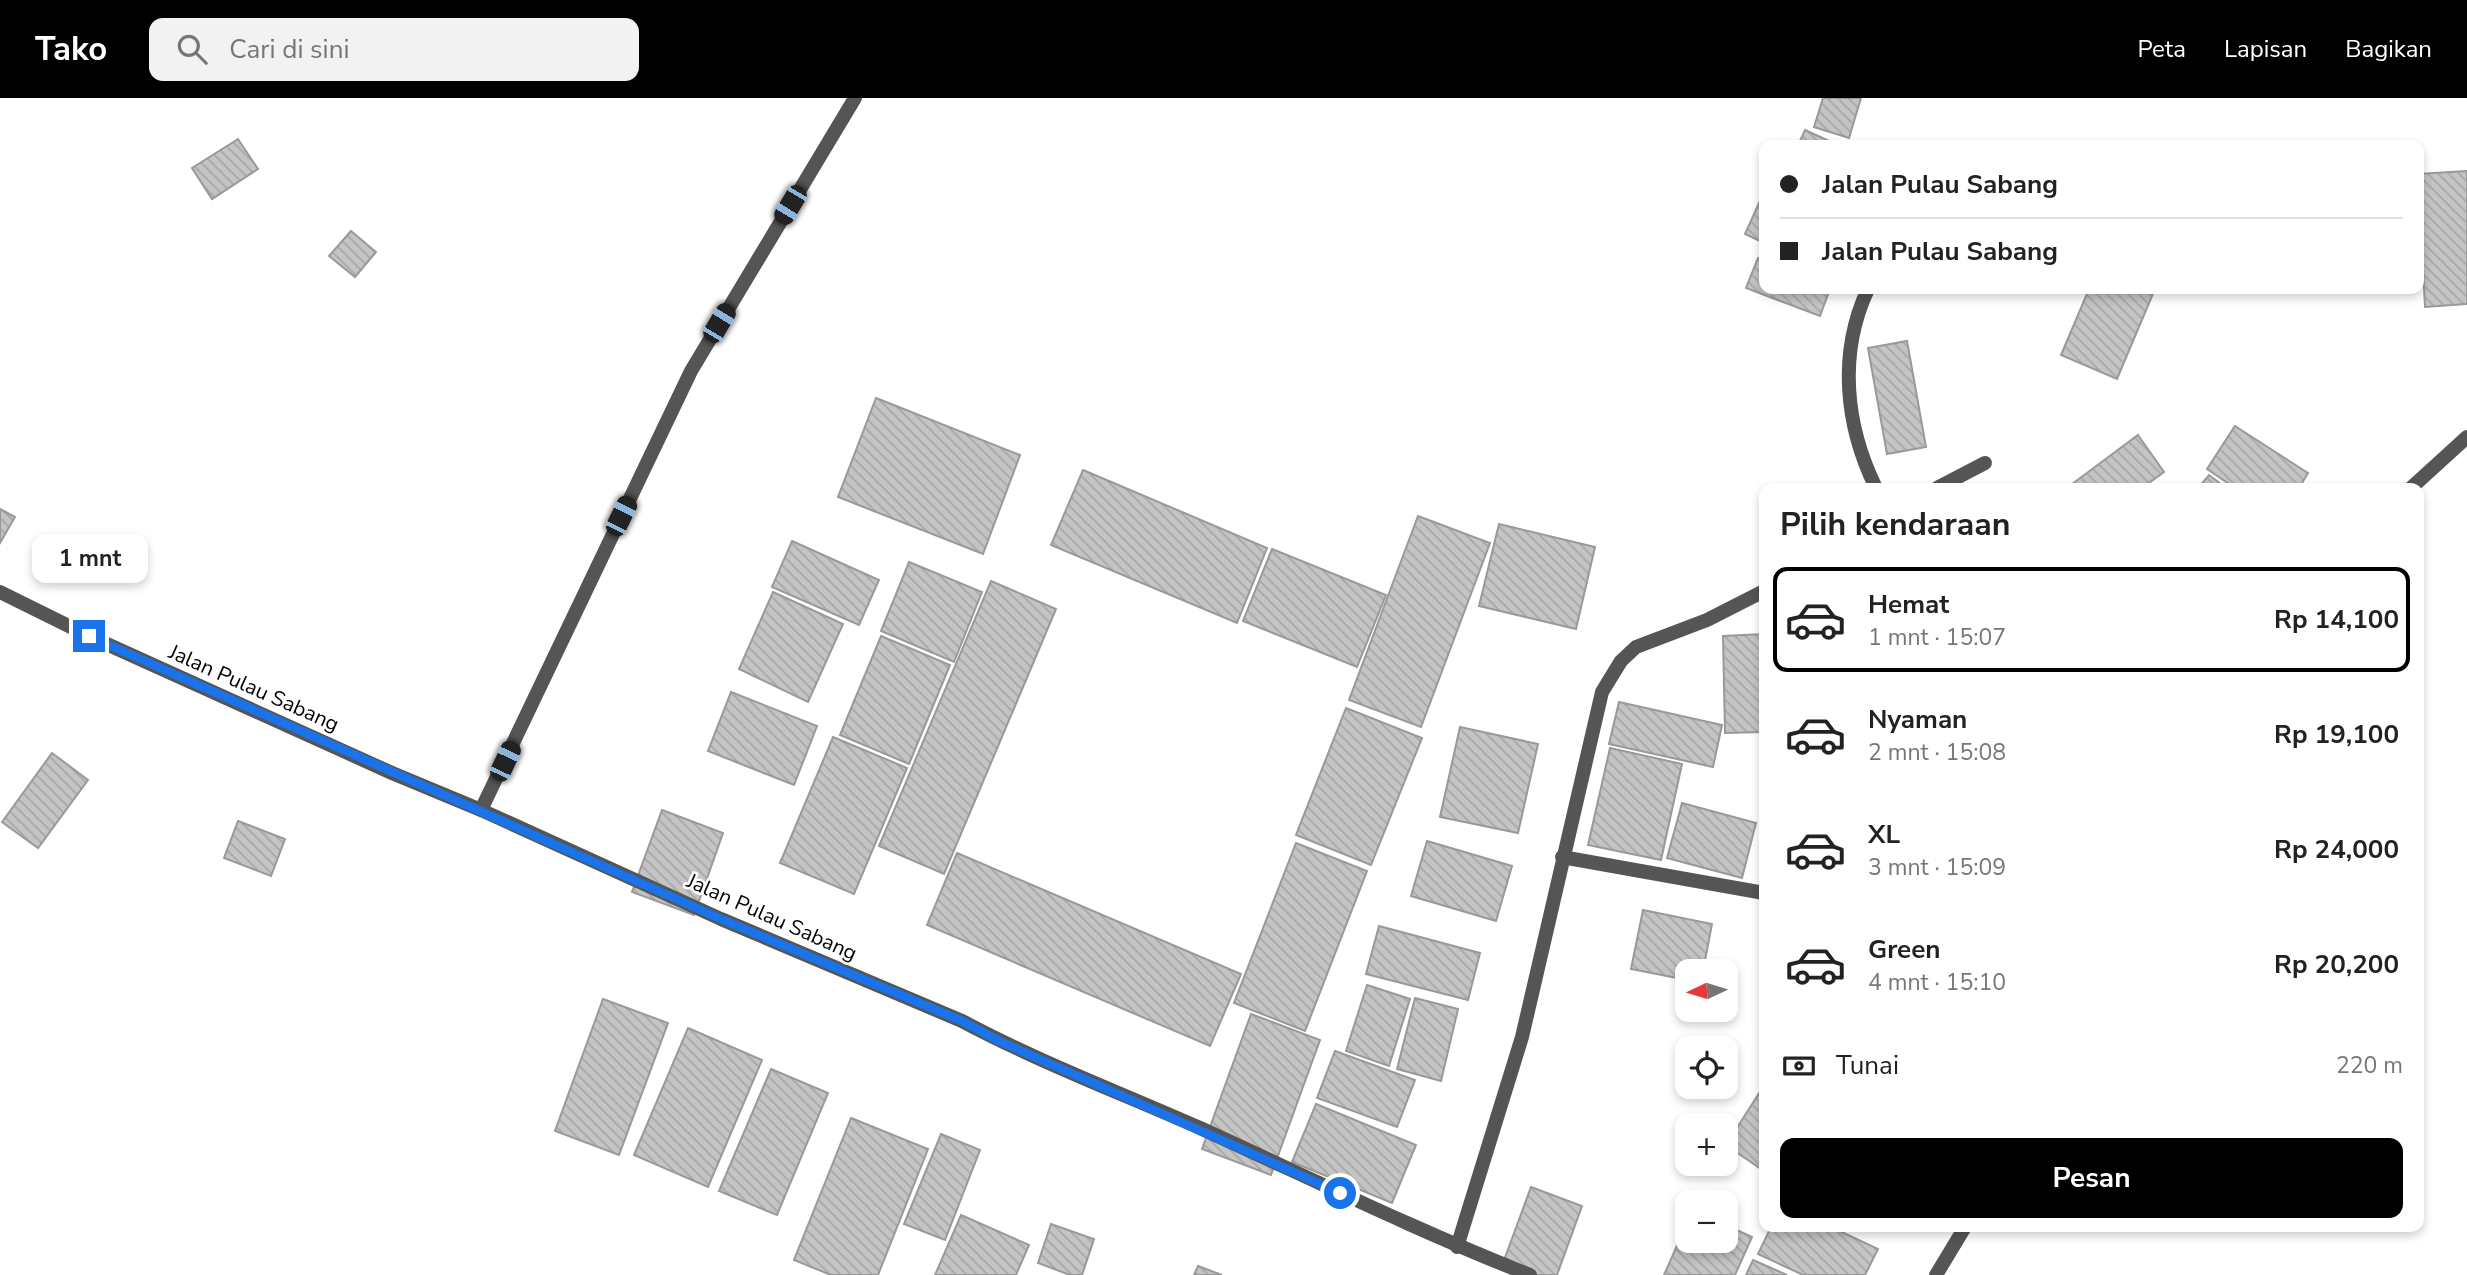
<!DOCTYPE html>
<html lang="id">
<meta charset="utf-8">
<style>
body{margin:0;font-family:"Nunito Sans",sans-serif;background:#f2f2f2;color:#222;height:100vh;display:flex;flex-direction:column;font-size:26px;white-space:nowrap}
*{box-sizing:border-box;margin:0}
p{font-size:23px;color:#767676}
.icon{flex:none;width:38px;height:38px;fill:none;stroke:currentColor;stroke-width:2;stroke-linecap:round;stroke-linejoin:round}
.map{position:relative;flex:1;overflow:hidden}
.details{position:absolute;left:1759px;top:385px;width:665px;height:749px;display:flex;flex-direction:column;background:#fff;border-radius:14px;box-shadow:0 4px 10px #0003}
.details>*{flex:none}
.hud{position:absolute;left:1759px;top:42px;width:665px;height:154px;border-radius:14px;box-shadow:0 4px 10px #0003;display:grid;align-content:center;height:154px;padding:0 21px;background:#fff}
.needle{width:46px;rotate:266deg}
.controls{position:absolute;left:1675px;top:861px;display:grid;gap:14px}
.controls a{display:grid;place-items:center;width:63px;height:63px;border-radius:14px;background:#fff;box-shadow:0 4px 10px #0003;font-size:35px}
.end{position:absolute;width:32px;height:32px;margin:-16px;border:9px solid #1a73e8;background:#fff;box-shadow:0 0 0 4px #fff}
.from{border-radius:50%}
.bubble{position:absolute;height:49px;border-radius:14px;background:#fff;box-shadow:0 4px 10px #0003;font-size:23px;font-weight:700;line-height:49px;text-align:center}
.car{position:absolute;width:21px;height:42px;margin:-21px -10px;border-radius:9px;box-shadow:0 0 5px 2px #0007;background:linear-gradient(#222 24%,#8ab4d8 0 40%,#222 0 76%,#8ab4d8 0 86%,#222 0)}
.hud b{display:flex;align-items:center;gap:24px;height:66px;font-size:26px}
.hud b+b{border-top:2px solid #e0e0e0}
.hud i{width:18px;height:18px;background:#222}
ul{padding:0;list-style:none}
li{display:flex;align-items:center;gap:21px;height:105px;margin:0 14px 10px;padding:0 7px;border:4px solid transparent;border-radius:14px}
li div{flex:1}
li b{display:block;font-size:26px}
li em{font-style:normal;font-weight:700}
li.current{border-color:#000}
li>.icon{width:63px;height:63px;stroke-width:1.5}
h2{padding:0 21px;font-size:32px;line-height:84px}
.pay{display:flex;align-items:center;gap:18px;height:77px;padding:0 21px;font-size:26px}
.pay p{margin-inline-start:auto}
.primary-button{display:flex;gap:14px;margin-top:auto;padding:14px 21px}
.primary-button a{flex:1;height:80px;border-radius:14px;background:#000;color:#fff;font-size:28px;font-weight:700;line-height:80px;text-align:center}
header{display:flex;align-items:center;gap:42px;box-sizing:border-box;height:98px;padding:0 35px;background:#000;color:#fff}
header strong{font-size:33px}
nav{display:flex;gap:38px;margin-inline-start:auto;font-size:24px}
.search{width:490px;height:63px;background:#f2f2f2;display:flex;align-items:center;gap:18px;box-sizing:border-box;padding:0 24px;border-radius:14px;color:#767676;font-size:26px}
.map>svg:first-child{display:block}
</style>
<header>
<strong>Tako</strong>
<div class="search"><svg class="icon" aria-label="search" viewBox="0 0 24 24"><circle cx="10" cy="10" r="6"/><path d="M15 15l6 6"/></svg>Cari di sini</div>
<nav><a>Peta</a><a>Lapisan</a><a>Bagikan</a></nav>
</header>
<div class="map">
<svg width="2467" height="1177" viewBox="0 0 2467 1177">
<defs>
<pattern id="building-back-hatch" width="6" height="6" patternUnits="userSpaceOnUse" patternTransform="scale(1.75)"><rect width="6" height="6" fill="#c4c4c4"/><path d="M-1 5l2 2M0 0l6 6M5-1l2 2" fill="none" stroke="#a7a7a7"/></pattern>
</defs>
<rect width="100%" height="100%" fill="#fff"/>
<g fill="url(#building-back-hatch)" stroke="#999" stroke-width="2">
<polygon points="1823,0 1861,0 1849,40 1814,29"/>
<polygon points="1805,32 1838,47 1798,47"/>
<polygon points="238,41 258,71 212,101 192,70"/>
<polygon points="2467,73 2467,206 2425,209 2418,76"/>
<polygon points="1763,96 1764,97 1764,145 1745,136"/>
<polygon points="351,133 376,154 355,179 329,158"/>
<polygon points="1758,160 1764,162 1764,191 1830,191 1820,218 1746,190"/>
<polygon points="2089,191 2155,191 2117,281 2061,257"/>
<polygon points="1907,243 1926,349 1887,356 1868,250"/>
<polygon points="876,300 1020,357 983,456 838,399"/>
<polygon points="2235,328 2308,375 2299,390 2235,390 2207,371"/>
<polygon points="2138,337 2164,374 2142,390 2069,390 2068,389"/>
<polygon points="1083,372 1267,450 1237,525 1051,447"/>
<polygon points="2209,377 2226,390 2198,390"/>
<polygon points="0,411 15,419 0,445"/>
<polygon points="1418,418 1490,445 1421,629 1349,602"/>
<polygon points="1499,426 1595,449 1576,531 1479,508"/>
<polygon points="792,443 879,482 859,527 772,489"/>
<polygon points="1272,451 1386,497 1357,569 1243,523"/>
<polygon points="909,464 982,494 954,564 881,533"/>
<polygon points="991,483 1056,511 944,776 879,748"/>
<polygon points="773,494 843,526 808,604 739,571"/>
<polygon points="1764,536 1764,634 1725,635 1723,538"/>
<polygon points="881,538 950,567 909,666 840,637"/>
<polygon points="731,594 817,628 794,687 708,653"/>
<polygon points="1619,604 1722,627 1713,669 1609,646"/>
<polygon points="1346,610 1422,640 1371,767 1296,737"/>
<polygon points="1460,629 1538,646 1518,735 1440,719"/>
<polygon points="833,639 907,670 854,796 780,765"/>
<polygon points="1610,650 1682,666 1661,762 1588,747"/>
<polygon points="52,655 88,682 38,750 2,724"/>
<polygon points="1682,705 1756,725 1742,780 1667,760"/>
<polygon points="662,712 723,735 694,817 632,794"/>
<polygon points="238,723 285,741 271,778 224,760"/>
<polygon points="1427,743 1512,768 1496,823 1411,798"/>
<polygon points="1296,745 1367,773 1305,933 1234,905"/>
<polygon points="957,755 1241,876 1210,948 927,827"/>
<polygon points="1643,812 1712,826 1703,873 1687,873 1687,882 1631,871"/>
<polygon points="1379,828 1480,855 1468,902 1366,876"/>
<polygon points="1367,887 1410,901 1389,968 1346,953"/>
<polygon points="1415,900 1458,911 1441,983 1397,971"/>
<polygon points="603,901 668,925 619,1057 555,1033"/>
<polygon points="1251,916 1320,942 1271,1077 1202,1051"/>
<polygon points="688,930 762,962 708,1089 634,1057"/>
<polygon points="1335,953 1415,982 1397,1029 1317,1000"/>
<polygon points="771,971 828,995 777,1117 719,1093"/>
<polygon points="1763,989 1764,989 1764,1073 1726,1047"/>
<polygon points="1316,1006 1416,1047 1392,1105 1292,1064"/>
<polygon points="851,1020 928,1051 878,1177 831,1177 794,1162"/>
<polygon points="941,1036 980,1052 945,1142 904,1126"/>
<polygon points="1531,1089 1582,1108 1557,1177 1534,1177 1503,1165"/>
<polygon points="961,1117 1029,1147 1016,1177 935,1177"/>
<polygon points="1687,1125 1687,1143 1726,1143 1726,1127 1752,1139 1735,1177 1664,1177"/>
<polygon points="1051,1126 1094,1141 1082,1177 1070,1177 1038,1165"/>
<polygon points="1771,1129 1831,1129 1878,1151 1865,1177 1803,1177 1758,1156"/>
<polygon points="1753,1162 1787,1177 1746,1177"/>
<polygon points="1198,1168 1222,1177 1194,1177"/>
</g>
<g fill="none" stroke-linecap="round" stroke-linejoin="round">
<g stroke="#555" stroke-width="14">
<path d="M1868,191C1838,255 1845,327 1876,390"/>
<polyline points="1937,390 1985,365"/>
<polyline points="2411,390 2467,339"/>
<path d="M0,494L89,538L392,675L481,712L721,821L962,923C1039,964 1121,995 1200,1030C1310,1080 1418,1133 1530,1177"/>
<polyline points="481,712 691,273 855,0"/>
<polyline points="1562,759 1764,795"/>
<polyline points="1457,1149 1522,939 1602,594 1621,563 1636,549 1707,522 1764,493"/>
<polyline points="1936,1177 1965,1129"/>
</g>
</g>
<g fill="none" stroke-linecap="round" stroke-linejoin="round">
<polyline stroke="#1a73e8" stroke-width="9" points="89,538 721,821 962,923 999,943 1340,1095"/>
</g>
<g text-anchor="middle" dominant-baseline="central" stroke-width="5" stroke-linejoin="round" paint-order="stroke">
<g font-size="21" fill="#000" stroke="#fff">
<text transform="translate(254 590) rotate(24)">Jalan Pulau Sabang</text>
<text transform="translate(772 819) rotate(24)">Jalan Pulau Sabang</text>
</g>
</g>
</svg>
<div class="controls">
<a><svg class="needle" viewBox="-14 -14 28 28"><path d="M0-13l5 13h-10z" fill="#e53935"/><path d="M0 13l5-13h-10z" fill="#767676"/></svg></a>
<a><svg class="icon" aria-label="locate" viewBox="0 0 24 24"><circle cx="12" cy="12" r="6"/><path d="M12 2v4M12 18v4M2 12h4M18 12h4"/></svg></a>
<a>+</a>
<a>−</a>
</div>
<i class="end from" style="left:1340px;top:1095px"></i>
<i class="end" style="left:89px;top:538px"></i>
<div class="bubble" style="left:32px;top:436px;width:116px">1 mnt</div>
<i class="car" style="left:790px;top:107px;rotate:211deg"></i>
<i class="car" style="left:719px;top:225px;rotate:31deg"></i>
<i class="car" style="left:621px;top:418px;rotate:26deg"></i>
<i class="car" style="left:505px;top:663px;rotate:25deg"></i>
<div class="hud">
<b><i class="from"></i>Jalan Pulau Sabang</b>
<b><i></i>Jalan Pulau Sabang</b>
</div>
<section class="details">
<h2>Pilih kendaraan</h2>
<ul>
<li class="current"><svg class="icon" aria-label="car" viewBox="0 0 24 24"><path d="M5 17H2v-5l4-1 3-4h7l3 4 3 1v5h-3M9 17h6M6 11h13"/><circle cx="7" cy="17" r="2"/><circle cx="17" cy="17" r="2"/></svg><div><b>Hemat</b><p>1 mnt · 15:07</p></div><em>Rp 14,100</em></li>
<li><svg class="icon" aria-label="car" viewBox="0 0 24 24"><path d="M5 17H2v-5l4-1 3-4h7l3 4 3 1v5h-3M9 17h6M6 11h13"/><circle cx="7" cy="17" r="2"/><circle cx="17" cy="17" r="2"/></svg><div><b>Nyaman</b><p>2 mnt · 15:08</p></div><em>Rp 19,100</em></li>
<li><svg class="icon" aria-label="car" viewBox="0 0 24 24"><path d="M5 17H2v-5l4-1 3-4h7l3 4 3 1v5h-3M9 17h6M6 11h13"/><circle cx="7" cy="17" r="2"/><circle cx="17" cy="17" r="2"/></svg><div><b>XL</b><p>3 mnt · 15:09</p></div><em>Rp 24,000</em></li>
<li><svg class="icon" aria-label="car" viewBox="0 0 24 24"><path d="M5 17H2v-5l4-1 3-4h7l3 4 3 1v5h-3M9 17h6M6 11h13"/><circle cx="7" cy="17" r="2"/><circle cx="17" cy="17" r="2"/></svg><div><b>Green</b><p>4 mnt · 15:10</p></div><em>Rp 20,200</em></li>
</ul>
<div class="pay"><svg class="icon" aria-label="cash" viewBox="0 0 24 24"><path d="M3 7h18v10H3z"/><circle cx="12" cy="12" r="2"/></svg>Tunai<p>220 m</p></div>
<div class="primary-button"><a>Pesan</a></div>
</section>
</div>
